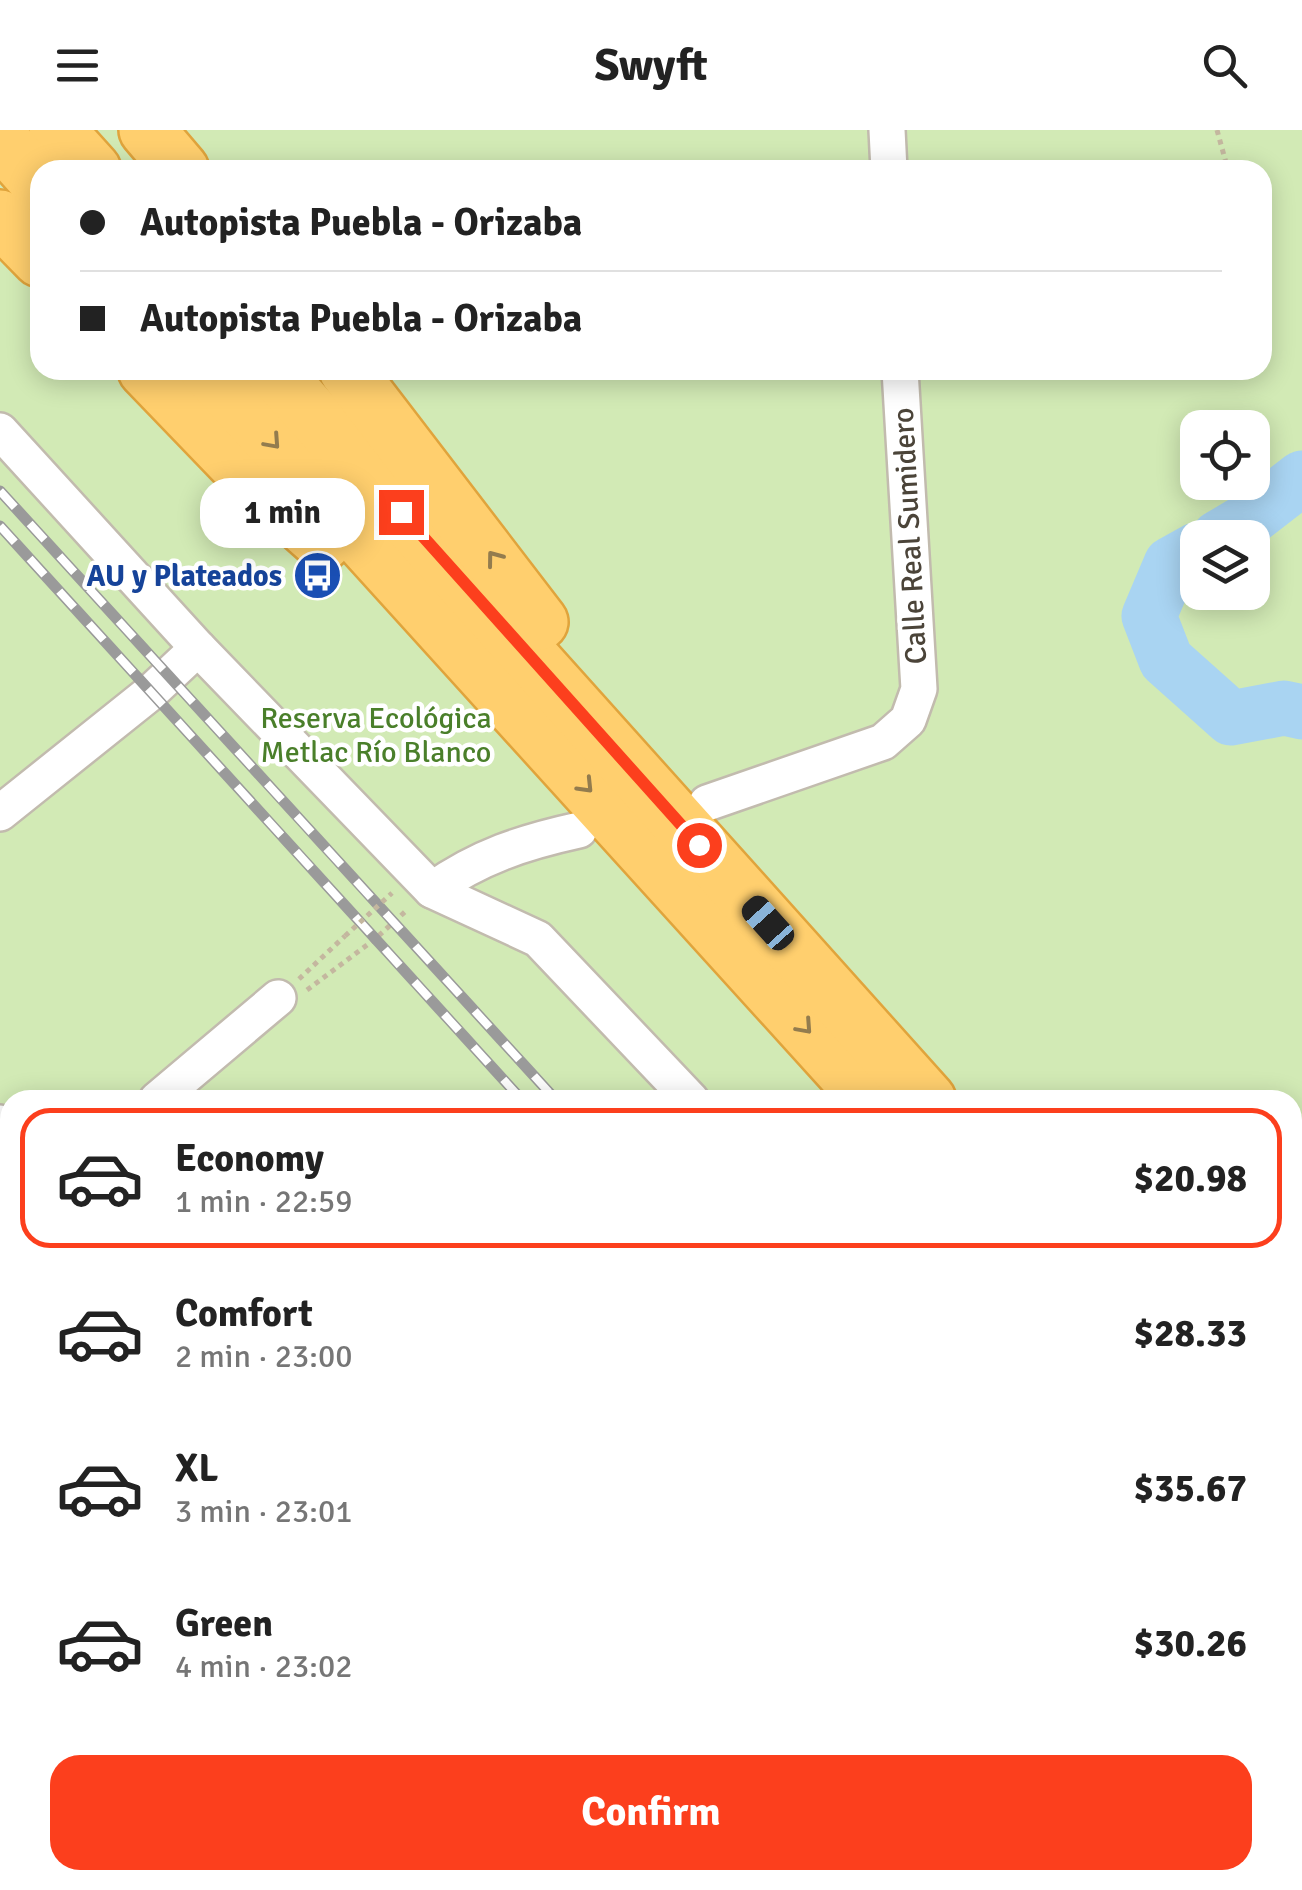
<!DOCTYPE html>
<meta charset="utf-8">
<style>
body{margin:0;font-family:Signika,sans-serif;background:#f6f6f6;color:#222;height:100vh;display:flex;flex-direction:column;font-size:38px;white-space:nowrap}
*{box-sizing:border-box;margin:0}
p{font-size:32px;color:#767676}
.icon{flex:none;width:55px;height:55px;fill:none;stroke:currentColor;stroke-width:2;stroke-linecap:round;stroke-linejoin:round}
.map{position:relative;flex:1;overflow:hidden}
.sheet{position:absolute;left:0px;top:960px;width:1302px;height:800px;display:flex;flex-direction:column;background:#fff;border-radius:30px 30px 0 0;box-shadow:0 5px 25px #0003}
.sheet>*{flex:none}
.top-card{position:absolute;left:30px;top:30px;width:1242px;height:220px;border-radius:30px;box-shadow:0 5px 25px #0003;display:grid;align-content:center;height:220px;padding:0 50px;background:#fff}
.controls{position:absolute;left:1180px;top:280px;display:grid;gap:20px}
.controls a{display:grid;place-items:center;width:90px;height:90px;border-radius:20px;background:#fff;box-shadow:0 5px 25px #0003;font-size:50px}
.end{position:absolute;width:45px;height:45px;margin:-22px;border:12px solid #fc3f1d;background:#fff;box-shadow:0 0 0 5px #fff}
.from{border-radius:50%}
.bubble{position:absolute;height:70px;border-radius:30px;background:#fff;box-shadow:0 5px 25px #0003;font-size:32px;font-weight:800;line-height:70px;text-align:center}
.car{position:absolute;width:30px;height:60px;margin:-30px -15px;border-radius:12px;box-shadow:0 0 8px 2px #0007;background:linear-gradient(#222 24%,#8ab4d8 0 40%,#222 0 76%,#8ab4d8 0 86%,#222 0)}
.top-card b{display:flex;align-items:center;gap:35px;height:95px;font-size:38px}
.top-card b+b{border-top:2px solid #e0e0e0}
.top-card i{width:25px;height:25px;background:#222}
ul{padding:18px 0 0;list-style:none}
li{display:flex;align-items:center;gap:30px;height:140px;margin:0 20px 15px;padding:0 30px;border:5px solid transparent;border-radius:30px}
li div{flex:1}
li b{display:block;font-size:38px}
li em{font-style:normal;font-weight:800}
li.on{border-color:#fc3f1d}
li>.icon{width:90px;height:90px;stroke-width:1.5}
.action{display:flex;gap:20px;margin-top:auto;padding:20px 50px}
.action a{flex:1;height:115px;border-radius:30px;background:#fc3f1d;color:#fff;font-size:40px;font-weight:800;line-height:115px;text-align:center}
header{display:flex;justify-content:space-between;align-items:center;height:130px;padding:0 50px;background:#fff;font-size:45px;font-weight:800}
.map>svg:first-child{display:block}
</style>
<header><svg class="icon" aria-label="menu" viewBox="0 0 24 24"><path d="M4 6h16M4 12h16M4 18h16"/></svg>Swyft<svg class="icon" aria-label="search" viewBox="0 0 24 24"><circle cx="10" cy="10" r="6"/><path d="M15 15l6 6"/></svg></header>
<div class="map">
<svg width="1302" height="1760" viewBox="0 0 1302 1760">
<rect width="100%" height="100%" fill="#f6f3ec"/>
<path fill="#d2eab5" fill-rule="evenodd" d="M0,0H1302V1760H0ZM40,40H1262V240H40ZM1198,298H1252V352H1198ZM1198,408H1252V462H1198ZM10,970H1292V1750H10Z"/>
<g fill="none" stroke-linecap="round" stroke-linejoin="round">
<g stroke="#a9d4f2" stroke-width="55">
<polyline points="1218,408 1245,392 1302,348"/>
<polyline points="1198,419 1171,434 1149,486 1166,530 1231,588 1284,578 1302,582"/>
<polyline points="1292,1237 1302,1237"/>
<polyline points="225,1750 236,1760"/>
</g>
<defs>
<g id="street">
<polyline points="887,0 889,40"/>
<polyline points="0,301 198,518 432,760 538,809 691,970"/>
<polyline points="707,673 883,612 908,590 919,559 900,240"/>
<polyline points="0,683 150,563 198,518"/>
<path d="M432,760C478,727 524,712 579,700"/>
<polyline points="157,970 278,868"/>
<polyline points="0,993 10,1006"/>
<polyline points="0,1101 10,1092"/>
<polyline points="0,1526 10,1518"/>
<polyline points="0,1639 10,1653"/>
<polyline points="81,1750 89,1760"/>
</g>
<g id="highway">
<polyline points="57,0 93,40"/>
<polyline points="147,0 181,40"/>
<polyline points="0,9 40,54"/>
<polyline points="0,88 40,129"/>
<polyline points="146,240 250,348 323,413"/>
<polyline points="208,240 870,970"/>
<polyline points="273,240 928,970"/>
<polyline points="347,240 540,492"/>
<polyline points="1292,1372 1302,1382"/>
<polyline points="1292,1437 1302,1448"/>
</g>
</defs>
<use href="#street" stroke="#c2bbae" stroke-width="40"/>
<use href="#highway" stroke="#e0a43c" stroke-width="60"/>
<g stroke="#c4b79f" stroke-width="5" stroke-dasharray="5 5" stroke-linecap="butt">
<polyline points="1217,0 1228,40"/>
<polyline points="299,849 345,806"/>
<polyline points="307,860 375,809 407,780"/>
</g>
<use href="#street" stroke="#fff" stroke-width="35"/>
<use href="#highway" stroke="#ffcf6e" stroke-width="55"/>
<defs>
<g id="rail">
<polyline points="0,361 556,970"/>
<polyline points="0,396 522,970"/>
<polyline points="1230,1750 1239,1760"/>
<polyline points="1262,1750 1271,1760"/>
</g>
</defs>
<use href="#rail" stroke="#9a9a9a" stroke-width="11"/>
<use href="#rail" stroke="#fff" stroke-width="8" stroke-dasharray="22" stroke-linecap="butt"/>
<polyline stroke="#c4b79f" stroke-width="5" stroke-dasharray="5 5" stroke-linecap="butt" points="345,806 392,763"/>
</g>
<defs><path id="oneway-chevron" d="M-2-3.5L2.5 0L-2 3.5" fill="none" stroke-width="1.6" stroke-linecap="round" stroke-linejoin="round" transform="scale(2.5)"/></defs>
<g stroke="#937c4e">
<use href="#oneway-chevron" transform="translate(273 312) rotate(48)"/>
<use href="#oneway-chevron" transform="translate(494 428) rotate(-127)"/>
<use href="#oneway-chevron" transform="translate(586 656) rotate(46)"/>
<use href="#oneway-chevron" transform="translate(805 897) rotate(48)"/>
</g>
<g fill="none" stroke-linecap="round" stroke-linejoin="round">
<polyline stroke="#fc3f1d" stroke-width="12" points="401,382 699,715"/>
</g>
<defs>
<symbol id="bus-disc" viewBox="-11 -11 22 22"><circle r="9.5" fill="#1a4fb4" stroke="#fff"/><path d="M-5-6H5V4H4V6H2V4H-2V6H-4V4H-5ZM-3.5-4V0h7V-4ZM-3.5 1.2v1.5H-2V1.2ZM2 1.2v1.5H3.5V1.2Z" fill="#fff"/></symbol>
</defs>
<g fill-rule="evenodd">
<use href="#bus-disc" x="290" y="418" width="55" height="55"/>
</g>
<g text-anchor="middle" dominant-baseline="central" stroke-width="9" stroke-linejoin="round" paint-order="stroke">
<g font-size="30" fill="#4b4439" stroke="#fff">
<text transform="translate(910 406) rotate(-93)">Calle Real Sumidero</text>
</g>
<g font-size="30" font-weight="bold" fill="#164399" stroke="#fff" text-anchor="end">
<text x="282" y="446">AU y Plateados</text>
</g>
<g font-size="30" fill="#4a7f2a" stroke="#fff">
<text x="376" y="588">Reserva Ecológica<tspan x="376" dy="34">Metlac Río Blanco</tspan></text>
</g>
</g>
</svg>
<div class="controls">
<a><svg class="icon" aria-label="locate" viewBox="0 0 24 24"><circle cx="12" cy="12" r="6"/><path d="M12 2v4M12 18v4M2 12h4M18 12h4"/></svg></a>
<a><svg class="icon" aria-label="layers" viewBox="0 0 24 24"><path d="M12 4l9 5-9 5-9-5zM3 14l9 5 9-5"/></svg></a>
</div>
<i class="end from" style="left:699px;top:715px"></i>
<i class="end" style="left:401px;top:382px"></i>
<div class="bubble" style="left:200px;top:348px;width:165px">1 min</div>
<i class="car" style="left:768px;top:793px;rotate:318deg"></i>
<div class="top-card">
<b><i class="from"></i>Autopista Puebla - Orizaba</b>
<b><i></i>Autopista Puebla - Orizaba</b>
</div>
<section class="sheet">
<ul>
<li class="on"><svg class="icon" aria-label="car" viewBox="0 0 24 24"><path d="M5 17H2v-5l4-1 3-4h7l3 4 3 1v5h-3M9 17h6M6 11h13"/><circle cx="7" cy="17" r="2"/><circle cx="17" cy="17" r="2"/></svg><div><b>Economy</b><p>1 min · 22:59</p></div><em>$20.98</em></li>
<li><svg class="icon" aria-label="car" viewBox="0 0 24 24"><path d="M5 17H2v-5l4-1 3-4h7l3 4 3 1v5h-3M9 17h6M6 11h13"/><circle cx="7" cy="17" r="2"/><circle cx="17" cy="17" r="2"/></svg><div><b>Comfort</b><p>2 min · 23:00</p></div><em>$28.33</em></li>
<li><svg class="icon" aria-label="car" viewBox="0 0 24 24"><path d="M5 17H2v-5l4-1 3-4h7l3 4 3 1v5h-3M9 17h6M6 11h13"/><circle cx="7" cy="17" r="2"/><circle cx="17" cy="17" r="2"/></svg><div><b>XL</b><p>3 min · 23:01</p></div><em>$35.67</em></li>
<li><svg class="icon" aria-label="car" viewBox="0 0 24 24"><path d="M5 17H2v-5l4-1 3-4h7l3 4 3 1v5h-3M9 17h6M6 11h13"/><circle cx="7" cy="17" r="2"/><circle cx="17" cy="17" r="2"/></svg><div><b>Green</b><p>4 min · 23:02</p></div><em>$30.26</em></li>
</ul>
<div class="action"><a>Confirm</a></div>
</section>
</div>
